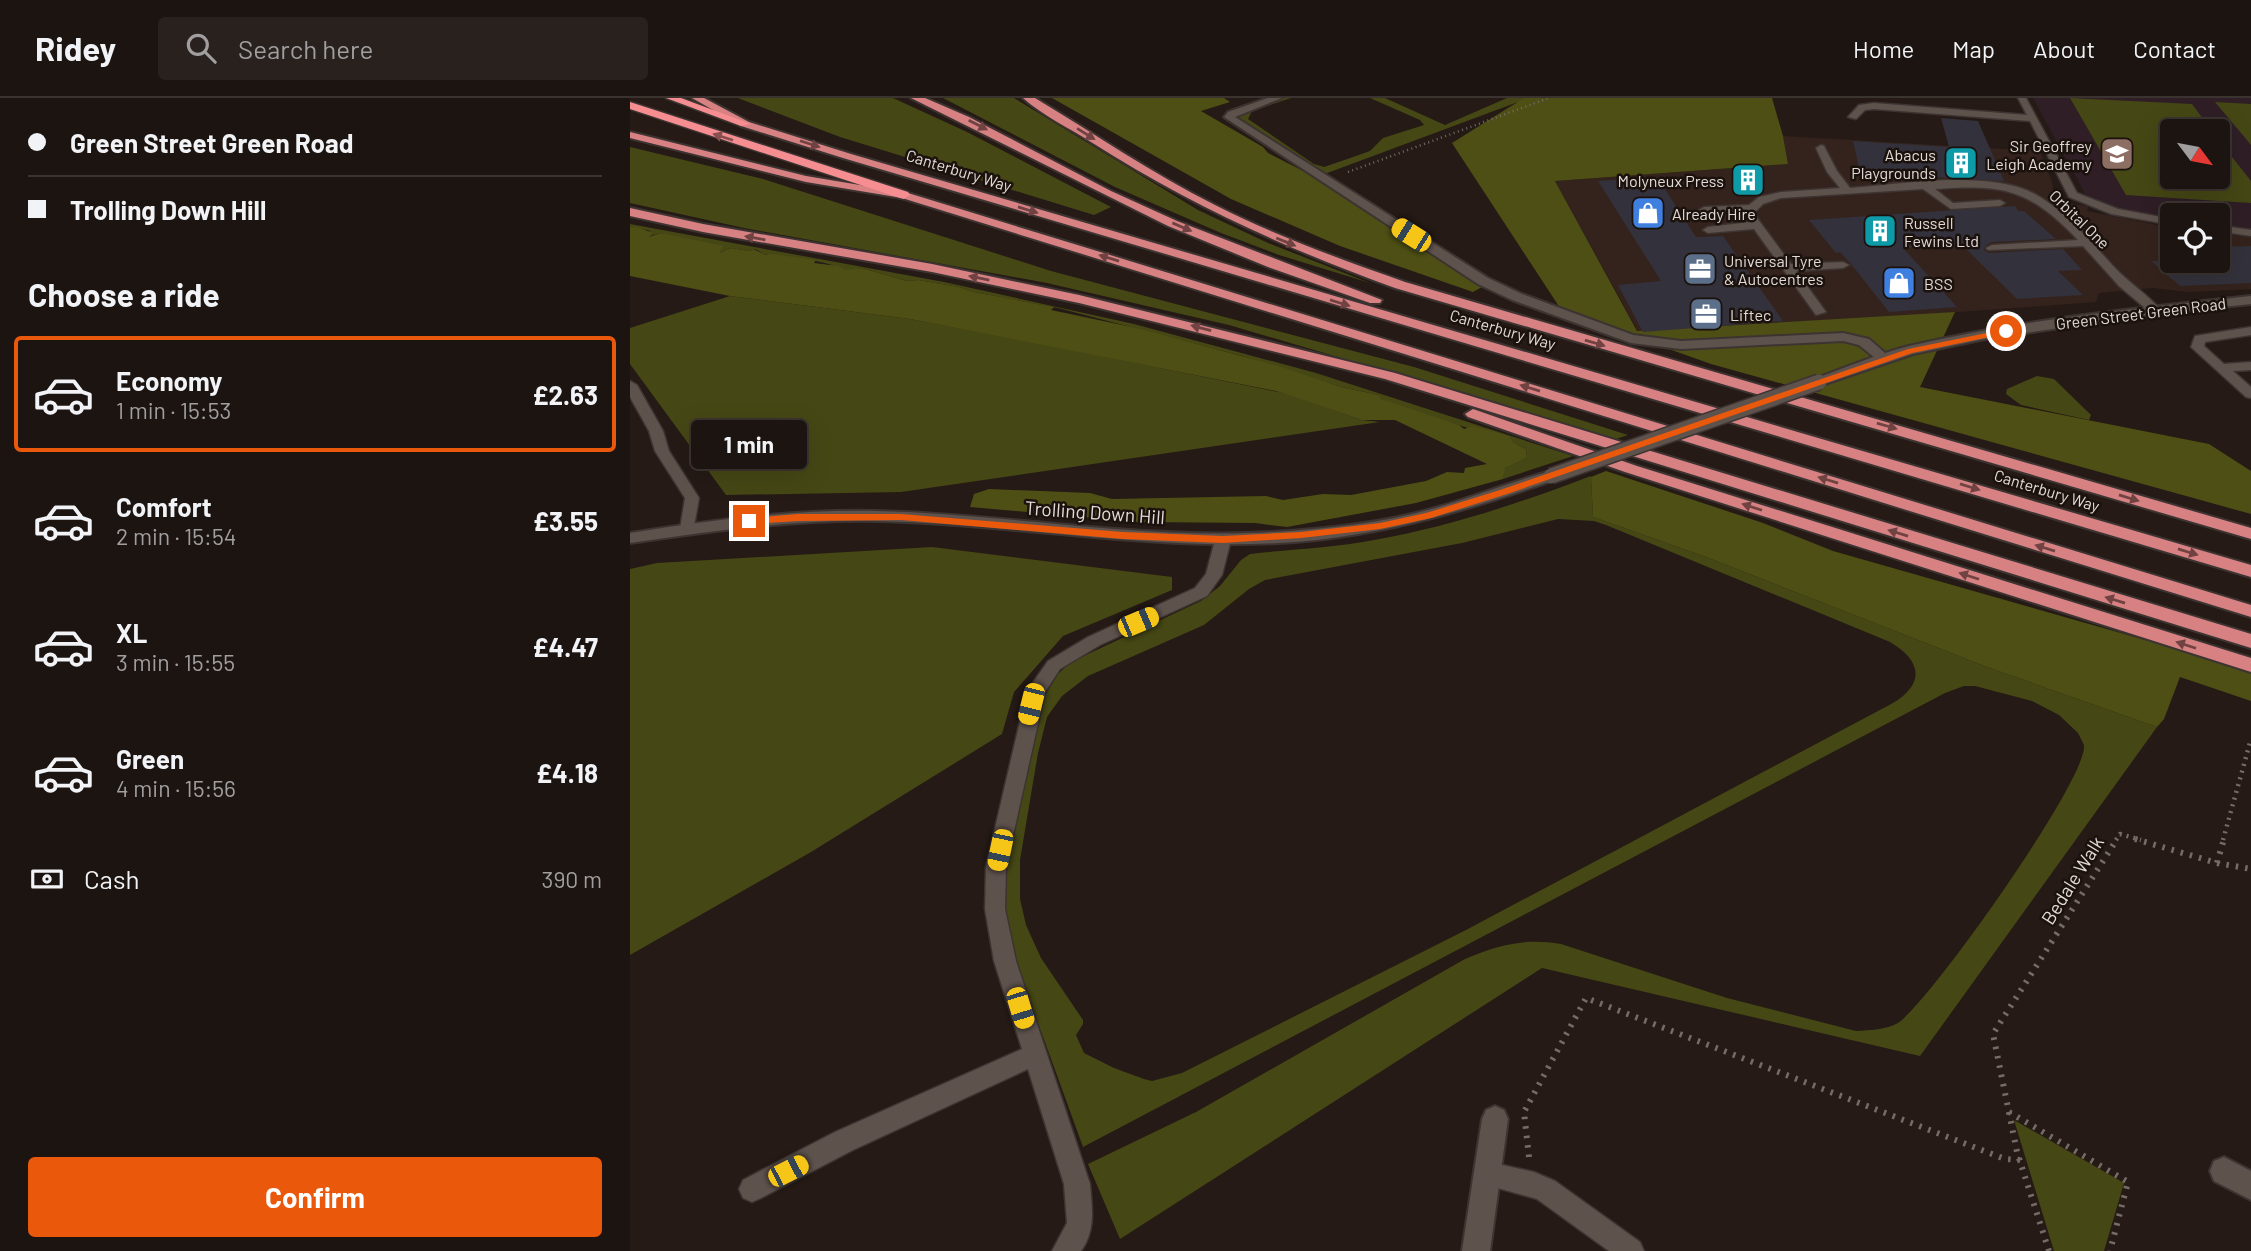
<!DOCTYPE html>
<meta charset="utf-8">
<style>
body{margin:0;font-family:Barlow,sans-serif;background:#29211e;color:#f1f3f6;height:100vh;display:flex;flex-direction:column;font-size:26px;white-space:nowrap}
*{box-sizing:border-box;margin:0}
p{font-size:23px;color:#a09e9f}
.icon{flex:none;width:38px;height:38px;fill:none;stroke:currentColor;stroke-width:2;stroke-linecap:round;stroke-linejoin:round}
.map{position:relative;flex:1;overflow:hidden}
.panel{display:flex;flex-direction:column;background:#1c1410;width:630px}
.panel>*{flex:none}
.hud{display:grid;align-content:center;height:154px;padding:0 28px;background:#1c1410}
.needle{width:46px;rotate:122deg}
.fabs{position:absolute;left:1530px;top:21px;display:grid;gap:14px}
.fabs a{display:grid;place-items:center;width:70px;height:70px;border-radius:7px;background:#1c1410;box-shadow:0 7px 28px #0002,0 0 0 2px #3a3330;font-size:35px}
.end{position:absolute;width:32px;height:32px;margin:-16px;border:9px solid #ea580c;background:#fff;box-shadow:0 0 0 4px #fff}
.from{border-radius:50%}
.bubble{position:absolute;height:49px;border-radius:7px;background:#1c1410;box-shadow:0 7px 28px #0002,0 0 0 2px #3a3330;font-size:23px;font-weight:700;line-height:49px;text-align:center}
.car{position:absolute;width:21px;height:42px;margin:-21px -10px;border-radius:9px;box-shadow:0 0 5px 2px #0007;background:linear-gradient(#f5c518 24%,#345 0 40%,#f5c518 0 76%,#345 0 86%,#f5c518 0)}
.hud b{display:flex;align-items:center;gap:24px;height:66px;font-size:26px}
.hud b+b{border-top:2px solid #3a3330}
.hud i{width:18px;height:18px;background:#f1f3f6}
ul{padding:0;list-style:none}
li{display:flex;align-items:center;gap:21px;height:116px;margin:0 14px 10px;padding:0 14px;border:4px solid transparent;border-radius:7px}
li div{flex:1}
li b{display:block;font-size:26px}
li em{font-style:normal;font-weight:700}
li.current{border-color:#ea580c}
li>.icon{width:63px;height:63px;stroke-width:1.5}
h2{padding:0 28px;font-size:32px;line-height:84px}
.pay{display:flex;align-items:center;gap:18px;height:77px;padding:0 28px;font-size:26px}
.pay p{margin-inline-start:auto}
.action{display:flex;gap:14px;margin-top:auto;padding:14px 28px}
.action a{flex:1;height:80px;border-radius:7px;background:#ea580c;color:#fff;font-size:28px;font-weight:700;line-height:80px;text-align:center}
header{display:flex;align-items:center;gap:42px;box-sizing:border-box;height:98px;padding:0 35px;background:#1c1410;border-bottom:2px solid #3a3330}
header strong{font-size:33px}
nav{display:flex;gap:38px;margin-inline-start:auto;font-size:24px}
.search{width:490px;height:63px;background:#29211e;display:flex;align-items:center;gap:18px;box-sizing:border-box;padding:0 24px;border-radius:7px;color:#a09e9f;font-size:26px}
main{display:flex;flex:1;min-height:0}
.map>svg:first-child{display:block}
</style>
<header>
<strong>Ridey</strong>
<div class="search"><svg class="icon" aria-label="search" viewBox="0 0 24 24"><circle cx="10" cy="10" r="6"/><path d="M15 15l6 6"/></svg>Search here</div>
<nav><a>Home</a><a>Map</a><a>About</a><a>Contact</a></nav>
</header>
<main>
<section class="panel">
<div class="hud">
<b><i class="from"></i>Green Street Green Road</b>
<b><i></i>Trolling Down Hill</b>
</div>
<h2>Choose a ride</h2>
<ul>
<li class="current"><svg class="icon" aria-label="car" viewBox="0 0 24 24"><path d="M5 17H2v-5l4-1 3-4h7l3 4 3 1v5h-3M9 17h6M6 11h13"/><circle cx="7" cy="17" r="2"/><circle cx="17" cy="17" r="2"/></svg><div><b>Economy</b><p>1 min · 15:53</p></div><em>£2.63</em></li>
<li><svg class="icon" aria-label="car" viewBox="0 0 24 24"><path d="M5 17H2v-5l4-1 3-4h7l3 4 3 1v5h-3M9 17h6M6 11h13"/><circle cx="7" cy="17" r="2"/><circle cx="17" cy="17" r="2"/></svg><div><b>Comfort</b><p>2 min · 15:54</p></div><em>£3.55</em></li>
<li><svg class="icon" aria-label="car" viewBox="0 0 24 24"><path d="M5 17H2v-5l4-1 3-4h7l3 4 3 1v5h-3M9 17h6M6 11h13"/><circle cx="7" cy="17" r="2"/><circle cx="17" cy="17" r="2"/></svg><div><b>XL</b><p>3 min · 15:55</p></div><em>£4.47</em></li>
<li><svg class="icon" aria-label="car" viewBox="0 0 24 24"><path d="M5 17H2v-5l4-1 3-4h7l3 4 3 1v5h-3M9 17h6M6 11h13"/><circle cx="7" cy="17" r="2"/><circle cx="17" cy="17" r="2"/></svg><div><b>Green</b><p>4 min · 15:56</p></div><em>£4.18</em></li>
</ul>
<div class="pay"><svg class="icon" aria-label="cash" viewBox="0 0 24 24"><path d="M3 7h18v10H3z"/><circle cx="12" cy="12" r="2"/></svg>Cash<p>390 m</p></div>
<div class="action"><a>Confirm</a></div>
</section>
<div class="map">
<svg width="1621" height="1153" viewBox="0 0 1621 1153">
<rect width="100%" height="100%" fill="#251a15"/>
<polygon fill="#34231c" points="1153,38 1410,53 1422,84 1425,104 1458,108 1457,113 1542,130 1542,163 1587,163 1587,135 1621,139 1621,191 1559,194 1523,190 1469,195 1466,204 1010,237 925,83 1158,66"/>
<path fill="#2f1e26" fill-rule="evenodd" d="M1403,0H1621V132L1587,127V117H1542V121L1487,110L1455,96ZM1542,33H1587V79H1542Z"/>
<g fill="#454715" fill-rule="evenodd">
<polygon points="108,0 263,0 337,34 481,109 464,117 210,39"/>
<polygon points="313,0 384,0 568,112 638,145 740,185 649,157 591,135 485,89"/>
<polygon points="653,0 661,0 622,13 618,21 684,66 694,69 723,59 740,53 753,40 794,27 790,22 740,0 755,0 815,27 877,0 899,0 692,77 607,20 616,12"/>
<polygon points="1440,0 1562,6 1582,33 1542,33 1542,79 1587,79 1587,40 1621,83 1621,105 1496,97"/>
<polygon points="1585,4 1621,6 1621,47"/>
<polygon points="0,49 133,81 421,173 784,269 998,337 986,341 599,227 417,185 114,130 0,105"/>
<path d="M0,126L314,184L504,226L686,275L943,358L873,381L874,370L897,360L896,351L883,344L767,308L750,301L749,297L711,289L612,258L428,210L344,194L329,189L288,182L277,183L232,170L215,173C195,161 161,160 138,157C131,156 130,152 123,151L119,153L101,150L89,155L31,135L17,139L24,136L18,132L0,130Z"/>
<polygon points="100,198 280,221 426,249 653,295 732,322 750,324 271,394 96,397 0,266 0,230"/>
<polygon points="1407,278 1424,281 1461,317 1459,322 1391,307 1376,296 1377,291"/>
<path d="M961,378L963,419L1076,459L1357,569L1527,629L1290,958L912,870L490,1141L458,1066L566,1014L835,861C868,847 894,840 931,846L1097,900L1226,933C1240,932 1256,932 1268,925C1300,904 1459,679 1454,647L1448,635L1429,617L1402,603L1345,588H1334L1315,595L453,1049L383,856L373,798L376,756L411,604L428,576L441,564L571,503L590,488L611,462L620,456C661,451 703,450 744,442C818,429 890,405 961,378ZM928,421L964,423L976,427L1260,544C1291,562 1296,585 1263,605L836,832L552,975L522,983L514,981L484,970L454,955L446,937L453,926V922L411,860L396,827L390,801V762L408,655L417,619L432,598L458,578L574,527L619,491L635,482L832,445Z"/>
<polygon points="302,449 542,479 542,492 433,538 384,594 372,636 181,754 0,857 0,471 27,465"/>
<polygon points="1384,1022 1494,1085 1474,1153 1424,1153"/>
</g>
<g fill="#4d4f14">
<polygon points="422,0 594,0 600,4 571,13 633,49 638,55 675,74 852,189 843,194 710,148 601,101"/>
<polygon points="894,0 1142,0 1153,38 1158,66 925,83 1007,233 1325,214 1290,289 1579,346 1621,373 1621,416 1081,266 932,213 822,45"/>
<polygon points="6,129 24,135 19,139 31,135 94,148 89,155 101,150 119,153 123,151 136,157 143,156 186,162 184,165 208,168 215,172 232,170 277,183 288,182 329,189 344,194 424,209 421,212 511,231 652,269 711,289 749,297 751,301 829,327 834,331 843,328 879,338 883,344 896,351 897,360 875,370 873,381 786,405 657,429 625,425 509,424 340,409 344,396 359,391 460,395 482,401 636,398 653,402 693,396 721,397 796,383 817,374 834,375 835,370 857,366 765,322 732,322 646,293 280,221 100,198 0,178 0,130"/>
<polygon points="976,373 1133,425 1203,453 1621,572 1621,603 1550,579 1534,621 1527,629 1357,569 1076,459 963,419 961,379"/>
</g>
<g fill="#33313b">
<polygon points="1311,20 1348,23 1374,83 1230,75 1223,43 1319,49"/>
<polygon points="1027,79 1066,139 1093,138 1153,223 1013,234 988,187 1031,183 968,83"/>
<polygon points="1385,108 1388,113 1394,113 1426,141 1362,144 1355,148 1354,152 1358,155 1433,151 1452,172 1428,173 1453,197 1387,201 1331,146 1273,150 1327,209 1259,214 1221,166 1210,154 1206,155 1179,122"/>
<polygon points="1621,148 1621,185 1550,188 1521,163 1587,163 1587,149"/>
</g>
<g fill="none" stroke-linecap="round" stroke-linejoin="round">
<defs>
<g id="service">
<polygon points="1388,0 1396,0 1447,95 1488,111 1542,121 1542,127 1481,116 1439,99 1400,23 1244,11 1235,12 1226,21 1218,19 1229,7 1244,5 1397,17"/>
<path d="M1191,47L1194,48L1207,73L1220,90C1272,86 1366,70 1410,99C1439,117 1461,144 1484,169C1498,184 1517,196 1531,212L1521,215L1489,188L1453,148L1358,152L1356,150L1362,147L1448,142C1399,91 1374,86 1305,91L1323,105L1370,102L1375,105L1370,108L1321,111L1293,91L1151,100L1133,106L1125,114L1127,120L1161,166L1213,164L1219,167L1213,170L1166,173L1196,214L1186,217L1124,131L1078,135L1073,132L1078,129L1120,124L1115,113L1074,115L1069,112L1074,109L1119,107L1129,99L1151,94L1210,90L1197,74L1186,50Z"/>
<polygon points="1587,127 1621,132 1621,138 1587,133"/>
<polygon points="1621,229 1621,237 1575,244 1574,248 1594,266 1621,264 1621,272 1603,273 1621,289 1621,300 1616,299 1561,249 1565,238"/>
<polygon points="0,283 7,287 33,333 39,353 69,400 63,434 53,434 50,431 55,400 25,353 19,333 0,299"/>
<path d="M593,437L601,442L592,477L577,498L470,547L430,571L415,594L376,769L375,811L386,863L460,1086C462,1110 466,1132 451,1153H422L437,1125L434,1086L398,971L223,1052L131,1100L122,1104L113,1100L109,1091L113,1082L205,1034L392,951L364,863L355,811L356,769L397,593L418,563L458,539L565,490L576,476L585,442Z"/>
<polygon points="859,1064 904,1074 925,1083 1010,1144 1014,1153 979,1153 907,1101 850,1085 847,1076 850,1067"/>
</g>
<g id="minor">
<polygon points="638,0 652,0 605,19 858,180 892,196 1003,237 1051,243 1213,235 1239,241 1262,261 1260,264 1250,264 1229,247 1213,243 1051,251 1001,245 882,202 848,186 594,19 598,14"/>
<polygon points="865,1008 874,1012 878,1021 860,1153 832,1153 852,1021 856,1012"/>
<polygon points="1594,1059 1621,1073 1621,1102 1584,1083 1580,1073 1584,1063"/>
</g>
<g id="secondary">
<path d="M1621,198V206L1525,216L1355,241L1283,256L1189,288L1182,284L1184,281C1215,270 1247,256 1279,248C1391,222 1507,210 1621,198Z"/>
<path d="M921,373L927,375L929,378L927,381C841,411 756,437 665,444C525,454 387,426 248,423C165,421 82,433 0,445V435C82,422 165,411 247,413C380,416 510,442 643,434C697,431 753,425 805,410C844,399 882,383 921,373Z"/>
</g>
<g id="trunk">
<polygon points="62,0 74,0 119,24 221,56 1621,467 1621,479 213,60 111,28"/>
<polygon points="281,0 295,0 339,19 481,93 547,123 752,202 750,205 740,205 638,169 538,128"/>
<path d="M393,0H405C465,36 523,76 585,107C646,138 710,161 775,184L1621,430V441L765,190C655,150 560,107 461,44C439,30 412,17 393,0Z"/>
<polygon points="0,34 176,78 278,95 1621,507 1621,519 272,100 176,84 0,40"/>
<polygon points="0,110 73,126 302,166 449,197 765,275 1621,536 1621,550 755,281 449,205 302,174 73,134 0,118"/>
<polygon points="843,311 1007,368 1621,560 1621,574 995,374 838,319 835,316"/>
</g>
<g id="motorway">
<polygon points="36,0 51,0 121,26 111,28"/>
<polygon points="0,4 278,94 280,97 274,101 270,100 0,11"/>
</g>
</defs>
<use href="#service" stroke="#3d3432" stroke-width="3"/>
<use href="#minor" stroke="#3d3432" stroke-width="4"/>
<use href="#secondary" stroke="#3d3432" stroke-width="4"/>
<use href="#trunk" stroke="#3d3432" stroke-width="4"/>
<use href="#motorway" stroke="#3d3432" stroke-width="3"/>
<polyline stroke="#756c67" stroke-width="2.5" stroke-dasharray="1 3.5" stroke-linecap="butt" points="718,74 919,0"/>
<g stroke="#756c67" stroke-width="4.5" stroke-dasharray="2 5" stroke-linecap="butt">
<polyline points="1486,742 1490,736 1511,742"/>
<polyline points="1593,742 1621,641"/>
</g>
<g stroke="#756c67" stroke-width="6" stroke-dasharray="2.5 7" stroke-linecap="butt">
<polyline points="1505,741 1587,765 1594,741"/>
<polyline points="1587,765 1621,771"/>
<polyline points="1379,1014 1498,1084 1480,1153"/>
<polyline points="899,1059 894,1014 956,900 1375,1061 1390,1062"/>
<polyline points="1419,1153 1387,1054 1363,936 1487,741"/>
</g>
<use href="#service" fill="#5e524c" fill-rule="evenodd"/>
<use href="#minor" fill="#5e524c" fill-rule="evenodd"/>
<use href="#secondary" fill="#5e524c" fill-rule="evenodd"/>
<use href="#trunk" fill="#d78183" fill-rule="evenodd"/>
<use href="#motorway" fill="#f58d91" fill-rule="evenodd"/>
<defs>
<polyline id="secondary-bridge" points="921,378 1189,284"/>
</defs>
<use href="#secondary-bridge" stroke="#3d3432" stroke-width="18" stroke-linecap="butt"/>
<use href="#secondary-bridge" stroke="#5e524c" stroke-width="15"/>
</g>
<defs><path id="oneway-solid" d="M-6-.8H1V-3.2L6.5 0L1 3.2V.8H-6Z" transform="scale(1.75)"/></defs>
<g fill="#704342">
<use href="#oneway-solid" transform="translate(348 27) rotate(27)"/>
<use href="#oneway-solid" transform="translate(456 36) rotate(32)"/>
<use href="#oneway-solid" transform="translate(180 46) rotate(18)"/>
<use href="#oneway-solid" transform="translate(398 112) rotate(17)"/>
<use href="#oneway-solid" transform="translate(552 129) rotate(23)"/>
<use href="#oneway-solid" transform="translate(125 140) rotate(-170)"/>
<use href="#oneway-solid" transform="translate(656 144) rotate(22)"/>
<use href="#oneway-solid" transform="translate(479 160) rotate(-163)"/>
<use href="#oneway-solid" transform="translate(349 180) rotate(-169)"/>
<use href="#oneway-solid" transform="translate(710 205) rotate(17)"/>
<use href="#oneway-solid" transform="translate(571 230) rotate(-165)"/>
<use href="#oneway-solid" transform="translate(965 245) rotate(16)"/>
<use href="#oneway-solid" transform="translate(900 290) rotate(-163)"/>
<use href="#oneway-solid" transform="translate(1257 328) rotate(16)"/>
<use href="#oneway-solid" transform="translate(1198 382) rotate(-163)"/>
<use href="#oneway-solid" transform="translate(1340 389) rotate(17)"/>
<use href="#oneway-solid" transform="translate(1499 400) rotate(17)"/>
<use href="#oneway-solid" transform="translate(1122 409) rotate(-162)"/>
<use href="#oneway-solid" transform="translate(1268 435) rotate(-163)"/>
<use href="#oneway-solid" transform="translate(1415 450) rotate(-163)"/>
<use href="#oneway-solid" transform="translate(1558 454) rotate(17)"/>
<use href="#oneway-solid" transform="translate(1339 478) rotate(-162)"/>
<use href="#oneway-solid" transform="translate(1485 502) rotate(-163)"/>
<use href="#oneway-solid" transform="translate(1556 547) rotate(-162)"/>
</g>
<use fill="#884f4f" href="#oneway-solid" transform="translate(93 39) rotate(-162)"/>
<polygon fill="#ea580c" points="1376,231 1379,235 1282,255 877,396 801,420 750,431 671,440 593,445 493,441 271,422 168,423 119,426 114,423 119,420 168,416 271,416 493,434 593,438 671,434 750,425 796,415 870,392 1278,251"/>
<defs>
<symbol id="school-square" viewBox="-11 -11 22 22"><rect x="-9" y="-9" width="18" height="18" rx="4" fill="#8d6e63" stroke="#1b110d"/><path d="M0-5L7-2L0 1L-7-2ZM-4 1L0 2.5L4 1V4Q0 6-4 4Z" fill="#fff"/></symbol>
<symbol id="building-square" viewBox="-11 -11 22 22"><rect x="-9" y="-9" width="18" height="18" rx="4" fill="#0f9aa8" stroke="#1b110d"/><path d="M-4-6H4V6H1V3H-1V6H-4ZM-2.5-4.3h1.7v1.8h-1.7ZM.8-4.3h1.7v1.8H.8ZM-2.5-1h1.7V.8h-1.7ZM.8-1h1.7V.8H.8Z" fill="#fff"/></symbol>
<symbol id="shop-square" viewBox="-11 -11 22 22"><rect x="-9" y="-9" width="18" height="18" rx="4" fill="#3f7fe0" stroke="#1b110d"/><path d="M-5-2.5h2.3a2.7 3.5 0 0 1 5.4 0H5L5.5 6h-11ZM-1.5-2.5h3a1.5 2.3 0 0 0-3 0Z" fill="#fff"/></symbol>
<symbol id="office-square" viewBox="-11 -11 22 22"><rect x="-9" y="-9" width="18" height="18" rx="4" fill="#5c6f8a" stroke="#1b110d"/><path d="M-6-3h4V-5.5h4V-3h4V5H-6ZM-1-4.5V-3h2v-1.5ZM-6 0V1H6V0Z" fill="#fff"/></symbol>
</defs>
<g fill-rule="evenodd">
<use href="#school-square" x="1468" y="37" width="38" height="38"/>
<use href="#building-square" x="1312" y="46" width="38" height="38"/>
<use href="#building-square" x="1099" y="63" width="38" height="38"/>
<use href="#shop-square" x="999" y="96" width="38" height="38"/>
<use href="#building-square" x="1231" y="114" width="38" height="38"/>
<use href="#office-square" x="1051" y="152" width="38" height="38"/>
<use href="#shop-square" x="1250" y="166" width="38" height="38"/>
<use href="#office-square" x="1057" y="197" width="38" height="38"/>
</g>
<g text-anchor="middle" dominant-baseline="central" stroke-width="5" stroke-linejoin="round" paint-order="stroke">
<g font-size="16" fill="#e2dbd7" stroke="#1b110d" text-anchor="start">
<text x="1462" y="47" text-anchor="end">Sir Geoffrey<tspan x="1462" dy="18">Leigh Academy</tspan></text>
<text x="1306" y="56" text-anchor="end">Abacus<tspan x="1306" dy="18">Playgrounds</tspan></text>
<text x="1094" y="82" text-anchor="end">Molyneux Press</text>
<text x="1042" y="115">Already Hire</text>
<text x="1274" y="124">Russell<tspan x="1274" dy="18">Fewins Ltd</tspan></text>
<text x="1094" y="162">Universal Tyre<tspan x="1094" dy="18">&amp; Autocentres</tspan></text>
<text x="1294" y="185">BSS</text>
<text x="1100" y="216">Liftec</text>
</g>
<g font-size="16" fill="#e2dbd7" stroke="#1b110d">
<text transform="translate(329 72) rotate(17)">Canterbury Way</text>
<text transform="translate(1450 121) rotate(44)">Orbital One</text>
<text transform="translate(1511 215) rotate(-7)">Green Street Green Road</text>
<text transform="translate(873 231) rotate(16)">Canterbury Way</text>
<text transform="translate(1417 392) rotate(17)">Canterbury Way</text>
</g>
<g font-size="19" fill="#e2dbd7" stroke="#1b110d">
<text transform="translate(465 414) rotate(4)">Trolling Down Hill</text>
<text transform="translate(1442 782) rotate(-58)">Bedale Walk</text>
</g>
</g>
</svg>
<div class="fabs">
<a><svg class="needle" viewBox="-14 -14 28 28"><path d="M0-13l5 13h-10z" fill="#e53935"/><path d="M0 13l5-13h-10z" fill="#a09e9f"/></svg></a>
<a><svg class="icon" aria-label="locate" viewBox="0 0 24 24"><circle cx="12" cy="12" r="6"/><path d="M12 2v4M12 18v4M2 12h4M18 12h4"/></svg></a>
</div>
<i class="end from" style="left:1376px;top:233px"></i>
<i class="end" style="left:119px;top:423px"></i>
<div class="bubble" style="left:61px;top:322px;width:116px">1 min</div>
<i class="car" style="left:781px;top:137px;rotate:302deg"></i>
<i class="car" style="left:508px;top:524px;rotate:67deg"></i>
<i class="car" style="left:401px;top:606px;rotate:194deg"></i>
<i class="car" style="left:370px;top:752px;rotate:192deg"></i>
<i class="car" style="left:390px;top:910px;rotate:163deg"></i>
<i class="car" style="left:158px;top:1073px;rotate:63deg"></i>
</div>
</main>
